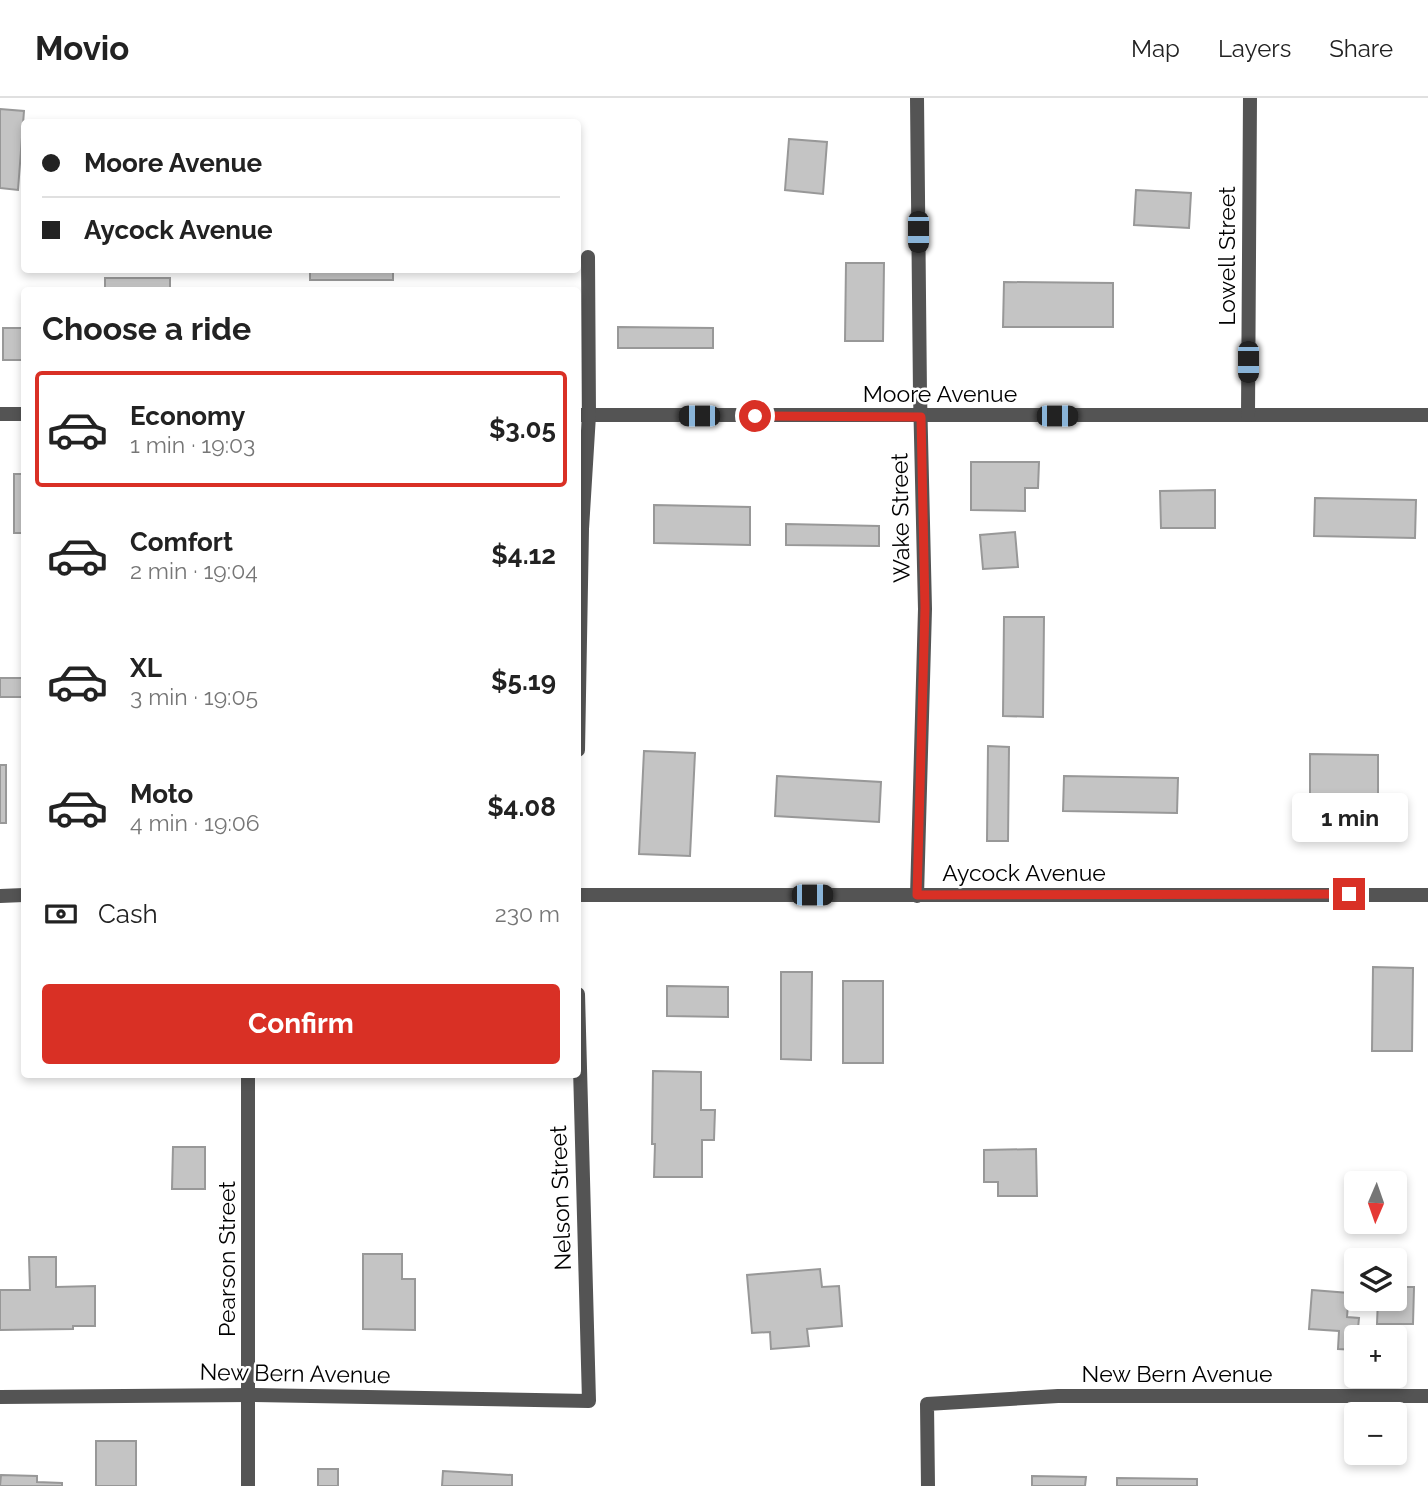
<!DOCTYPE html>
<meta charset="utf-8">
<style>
body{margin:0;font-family:Raleway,sans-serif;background:#f2f2f2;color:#222;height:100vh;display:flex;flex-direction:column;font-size:26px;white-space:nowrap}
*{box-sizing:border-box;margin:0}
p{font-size:23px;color:#767676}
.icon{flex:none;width:38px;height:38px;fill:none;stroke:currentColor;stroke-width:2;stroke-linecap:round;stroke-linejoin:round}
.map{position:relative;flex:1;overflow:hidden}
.side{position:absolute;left:21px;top:189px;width:560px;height:791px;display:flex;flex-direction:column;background:#fff;border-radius:7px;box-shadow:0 4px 10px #0003}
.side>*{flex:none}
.guide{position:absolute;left:21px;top:21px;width:560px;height:154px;border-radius:7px;box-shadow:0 4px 10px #0003;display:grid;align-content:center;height:154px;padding:0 21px;background:#fff}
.needle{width:46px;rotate:182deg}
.tools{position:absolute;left:1344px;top:1073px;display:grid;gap:14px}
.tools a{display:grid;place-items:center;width:63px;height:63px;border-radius:7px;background:#fff;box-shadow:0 4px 10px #0003;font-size:35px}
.end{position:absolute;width:32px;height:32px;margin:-16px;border:9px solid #d93025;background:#fff;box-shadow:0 0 0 4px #fff}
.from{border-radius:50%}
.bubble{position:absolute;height:49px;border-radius:7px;background:#fff;box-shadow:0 4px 10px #0003;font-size:23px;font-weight:700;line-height:49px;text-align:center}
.car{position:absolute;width:21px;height:42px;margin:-21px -10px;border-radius:9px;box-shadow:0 0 5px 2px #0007;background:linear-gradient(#222 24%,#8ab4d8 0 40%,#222 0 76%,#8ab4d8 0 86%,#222 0)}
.guide b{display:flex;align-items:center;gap:24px;height:66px;font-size:26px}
.guide b+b{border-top:2px solid #e0e0e0}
.guide i{width:18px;height:18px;background:#222}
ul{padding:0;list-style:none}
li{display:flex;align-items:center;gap:21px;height:116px;margin:0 14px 10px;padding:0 7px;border:4px solid transparent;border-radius:7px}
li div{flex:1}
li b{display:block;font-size:26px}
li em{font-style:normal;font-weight:700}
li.active{border-color:#d93025}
li>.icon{width:63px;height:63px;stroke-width:1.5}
h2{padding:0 21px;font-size:32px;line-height:84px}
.pay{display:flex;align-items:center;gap:18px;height:77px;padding:0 21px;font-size:26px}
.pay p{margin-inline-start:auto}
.cta{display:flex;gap:14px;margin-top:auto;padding:14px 21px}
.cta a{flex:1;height:80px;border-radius:7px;background:#d93025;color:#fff;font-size:28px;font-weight:700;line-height:80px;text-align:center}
header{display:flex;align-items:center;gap:42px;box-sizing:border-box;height:98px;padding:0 35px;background:#fff;border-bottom:2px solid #e0e0e0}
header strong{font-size:33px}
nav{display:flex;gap:38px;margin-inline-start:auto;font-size:24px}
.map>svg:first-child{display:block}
</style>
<header>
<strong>Movio</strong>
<nav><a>Map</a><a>Layers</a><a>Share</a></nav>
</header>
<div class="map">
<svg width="1428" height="1388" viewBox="0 0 1428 1388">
<rect width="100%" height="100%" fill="#fff"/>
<g fill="#c4c4c4" stroke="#989898" stroke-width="2">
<polygon points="0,11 24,13 18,92 0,90"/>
<polygon points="789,41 827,44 823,96 785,92"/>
<polygon points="1136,92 1191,95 1189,130 1134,127"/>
<polygon points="846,165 884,165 883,243 845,243"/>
<rect x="310" y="172" width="83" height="10"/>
<rect x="105" y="180" width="65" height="12"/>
<polygon points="1004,184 1113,185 1113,229 1003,229"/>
<polygon points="618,229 713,230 713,250 618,250"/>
<rect x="3" y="230" width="21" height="32"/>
<polygon points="971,364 1039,364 1038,390 1025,390 1025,413 971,412"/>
<rect x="14" y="376" width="10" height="59"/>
<polygon points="1215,392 1215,430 1161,430 1160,393"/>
<polygon points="1315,400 1416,402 1415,440 1314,438"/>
<polygon points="654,407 750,409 750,447 654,445"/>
<polygon points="786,426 879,428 879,448 786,447"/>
<polygon points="1015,434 1018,469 983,471 980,437"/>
<polygon points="1004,519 1044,519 1043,619 1003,618"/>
<rect x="0" y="580" width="24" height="19"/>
<polygon points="988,648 1009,649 1008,743 987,743"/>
<polygon points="644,653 695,655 690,758 639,756"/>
<polygon points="1310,656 1378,657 1378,706 1330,706 1330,703 1310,703"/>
<rect x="0" y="667" width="6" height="58"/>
<polygon points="777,678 881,684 879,724 775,718"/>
<polygon points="1064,678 1178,680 1177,715 1063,713"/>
<polygon points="1373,869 1413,870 1412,953 1372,953"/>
<polygon points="781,874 812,874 811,962 781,961"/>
<rect x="843" y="883" width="40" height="82"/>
<polygon points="667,888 728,889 728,919 667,918"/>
<polygon points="653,973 701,974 701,1012 715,1012 714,1042 702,1042 702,1079 654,1079 655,1046 652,1046"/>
<polygon points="173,1049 205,1049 205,1091 172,1091"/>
<polygon points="1036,1051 1037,1098 998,1098 998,1084 984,1084 984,1052"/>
<polygon points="363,1156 402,1156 402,1181 415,1181 415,1232 363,1231"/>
<polygon points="29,1159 56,1159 56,1189 95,1188 95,1228 73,1228 73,1231 0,1232 0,1192 30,1192"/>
<polygon points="820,1171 822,1189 839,1188 842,1228 807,1231 809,1248 771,1251 770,1234 752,1235 747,1177"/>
<polygon points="1395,1189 1414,1189 1413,1226 1377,1226 1378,1200 1395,1200"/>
<polygon points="1312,1192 1349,1195 1347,1219 1359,1220 1356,1252 1338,1251 1339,1233 1309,1231"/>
<rect x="96" y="1343" width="40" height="45"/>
<rect x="318" y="1371" width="20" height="17"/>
<polygon points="443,1373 512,1377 512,1388 442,1388"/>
<polygon points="1,1377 37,1378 37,1384 62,1385 62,1388 0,1388"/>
<polygon points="1032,1378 1086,1379 1085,1388 1032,1388"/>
<polygon points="1117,1380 1197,1381 1197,1388 1117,1388"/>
</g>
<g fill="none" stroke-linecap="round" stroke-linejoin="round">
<g stroke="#545454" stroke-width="14">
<polyline points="0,316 24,316"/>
<polyline points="578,317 1428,317"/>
<polyline points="1248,317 1250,0"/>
<polyline points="578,652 582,431 589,317 588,159"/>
<polyline points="578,797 1428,797"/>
<polyline points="0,798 24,797"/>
<polyline points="917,798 925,511 920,296 917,0"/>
<polyline points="248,976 248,1388"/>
<polyline points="0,1299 250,1297 589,1303 578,896"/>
<polyline points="928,1388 927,1306 1058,1298 1428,1298"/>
</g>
</g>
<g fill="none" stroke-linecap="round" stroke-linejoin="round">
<polyline stroke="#d93025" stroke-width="9" points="755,318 921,319 925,510 917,797 1349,796"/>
</g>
<g text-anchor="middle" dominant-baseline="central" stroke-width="5" stroke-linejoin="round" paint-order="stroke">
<g font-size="23" fill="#000" stroke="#fff">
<text transform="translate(1226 158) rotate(-90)">Lowell Street</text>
<text x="940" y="295">Moore Avenue</text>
<text transform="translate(900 420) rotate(-91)">Wake Street</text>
<text x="1024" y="774">Aycock Avenue</text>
<text transform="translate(560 1100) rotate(-92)">Nelson Street</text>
<text transform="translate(226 1161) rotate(-90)">Pearson Street</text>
<text transform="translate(295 1275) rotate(1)">New Bern Avenue</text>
<text x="1177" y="1275">New Bern Avenue</text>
</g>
</g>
</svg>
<div class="tools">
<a><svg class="needle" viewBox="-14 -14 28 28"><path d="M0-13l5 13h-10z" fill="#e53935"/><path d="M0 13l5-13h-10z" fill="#767676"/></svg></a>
<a><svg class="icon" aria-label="layers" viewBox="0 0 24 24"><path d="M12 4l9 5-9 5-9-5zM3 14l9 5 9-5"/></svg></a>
<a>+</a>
<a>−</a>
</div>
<i class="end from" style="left:755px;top:318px"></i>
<i class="end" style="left:1349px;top:796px"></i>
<div class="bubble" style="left:1292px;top:695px;width:116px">1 min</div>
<i class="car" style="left:918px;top:134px;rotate:180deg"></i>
<i class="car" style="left:1248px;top:264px;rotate:180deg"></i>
<i class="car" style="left:699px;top:318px;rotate:270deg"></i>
<i class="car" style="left:1057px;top:318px;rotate:90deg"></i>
<i class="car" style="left:812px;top:797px;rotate:90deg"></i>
<div class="guide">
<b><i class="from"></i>Moore Avenue</b>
<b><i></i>Aycock Avenue</b>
</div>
<section class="side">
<h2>Choose a ride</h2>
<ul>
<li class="active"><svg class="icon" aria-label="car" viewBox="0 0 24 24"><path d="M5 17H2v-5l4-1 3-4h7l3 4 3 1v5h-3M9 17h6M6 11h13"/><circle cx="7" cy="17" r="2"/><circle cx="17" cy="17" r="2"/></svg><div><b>Economy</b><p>1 min · 19:03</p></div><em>$3.05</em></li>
<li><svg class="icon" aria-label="car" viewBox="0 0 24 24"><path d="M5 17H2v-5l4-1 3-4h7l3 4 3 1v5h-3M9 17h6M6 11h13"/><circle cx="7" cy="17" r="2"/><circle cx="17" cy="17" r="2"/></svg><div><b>Comfort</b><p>2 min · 19:04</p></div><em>$4.12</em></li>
<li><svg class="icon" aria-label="car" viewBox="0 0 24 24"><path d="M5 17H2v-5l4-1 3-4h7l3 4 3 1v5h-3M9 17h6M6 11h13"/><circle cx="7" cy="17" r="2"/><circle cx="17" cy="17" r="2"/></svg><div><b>XL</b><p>3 min · 19:05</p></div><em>$5.19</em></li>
<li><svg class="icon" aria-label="car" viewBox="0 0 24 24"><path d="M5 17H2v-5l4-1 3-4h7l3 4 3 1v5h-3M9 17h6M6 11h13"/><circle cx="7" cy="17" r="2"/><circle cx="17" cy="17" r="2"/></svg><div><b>Moto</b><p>4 min · 19:06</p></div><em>$4.08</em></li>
</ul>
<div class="pay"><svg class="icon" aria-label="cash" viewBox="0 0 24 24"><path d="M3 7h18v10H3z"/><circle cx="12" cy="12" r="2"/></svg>Cash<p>230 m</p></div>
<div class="cta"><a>Confirm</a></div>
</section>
</div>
